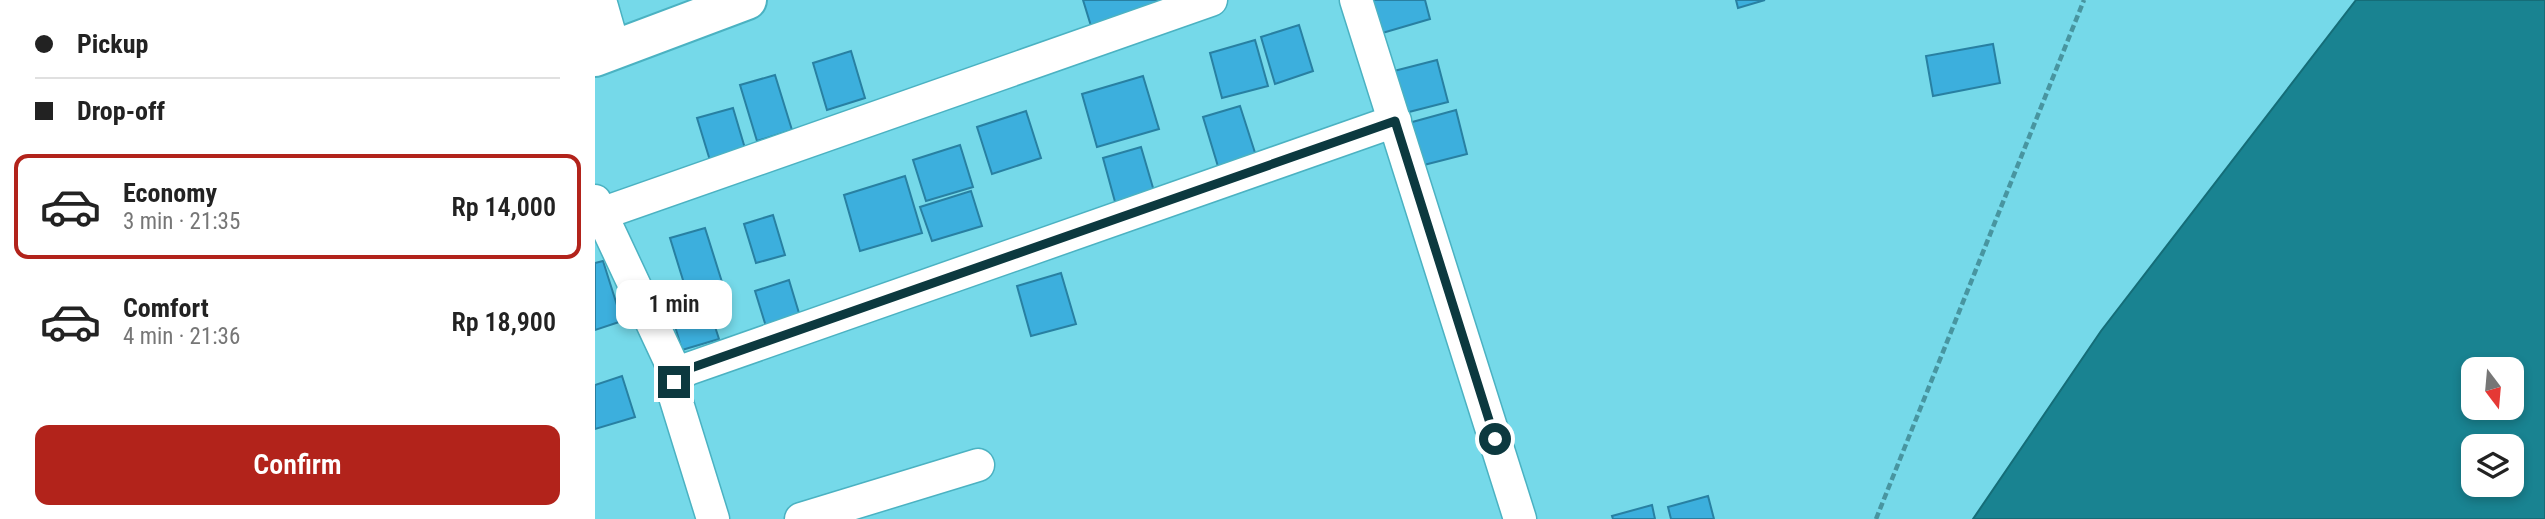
<!DOCTYPE html>
<meta charset="utf-8">
<style>
body{margin:0;font-family:"Roboto Condensed",sans-serif;background:#f2f2f2;color:#222;height:100vh;display:flex;flex-direction:column;font-size:26px;white-space:nowrap}
*{box-sizing:border-box;margin:0}
p{font-size:23px;color:#767676}
.icon{flex:none;width:38px;height:38px;fill:none;stroke:currentColor;stroke-width:2;stroke-linecap:round;stroke-linejoin:round}
.map{position:relative;flex:1;overflow:hidden}
.side{display:flex;flex-direction:column;background:#fff;width:595px}
.side>*{flex:none}
.top-card{display:grid;align-content:center;height:154px;padding:0 35px;background:#fff}
.needle{width:46px;rotate:164deg}
.buttons{position:absolute;left:1866px;top:357px;display:grid;gap:14px}
.buttons a{display:grid;place-items:center;width:63px;height:63px;border-radius:14px;background:#fff;box-shadow:0 4px 10px #0003;font-size:35px}
.end{position:absolute;width:32px;height:32px;margin:-16px;border:9px solid #0c393f;background:#fff;box-shadow:0 0 0 4px #fff}
.from{border-radius:50%}
.bubble{position:absolute;height:49px;border-radius:14px;background:#fff;box-shadow:0 4px 10px #0003;font-size:23px;font-weight:600;line-height:49px;text-align:center}
.top-card b{display:flex;align-items:center;gap:24px;height:66px;font-size:26px}
.top-card b+b{border-top:2px solid #e0e0e0}
.top-card i{width:18px;height:18px;background:#222}
ul{padding:0;list-style:none}
li{display:flex;align-items:center;gap:21px;height:105px;margin:0 14px 10px;padding:0 21px;border:4px solid transparent;border-radius:14px}
li div{flex:1}
li b{display:block;font-size:26px}
li em{font-style:normal;font-weight:600}
li.active{border-color:#b2231b}
li>.icon{width:63px;height:63px;stroke-width:1.5}
.cta{display:flex;gap:14px;margin-top:auto;padding:14px 35px}
.cta a{flex:1;height:80px;border-radius:14px;background:#b2231b;color:#fff;font-size:28px;font-weight:600;line-height:80px;text-align:center}
main{display:flex;flex:1;min-height:0}
.map>svg:first-child{display:block}
</style>
<main>
<section class="side">
<div class="top-card">
<b><i class="from"></i>Pickup</b>
<b><i></i>Drop-off</b>
</div>
<ul>
<li class="active"><svg class="icon" aria-label="car" viewBox="0 0 24 24"><path d="M5 17H2v-5l4-1 3-4h7l3 4 3 1v5h-3M9 17h6M6 11h13"/><circle cx="7" cy="17" r="2"/><circle cx="17" cy="17" r="2"/></svg><div><b>Economy</b><p>3 min · 21:35</p></div><em>Rp 14,000</em></li>
<li><svg class="icon" aria-label="car" viewBox="0 0 24 24"><path d="M5 17H2v-5l4-1 3-4h7l3 4 3 1v5h-3M9 17h6M6 11h13"/><circle cx="7" cy="17" r="2"/><circle cx="17" cy="17" r="2"/></svg><div><b>Comfort</b><p>4 min · 21:36</p></div><em>Rp 18,900</em></li>
</ul>
<div class="cta"><a>Confirm</a></div>
</section>
<div class="map">
<svg width="1950" height="519" viewBox="0 0 1950 519">
<rect width="100%" height="100%" fill="#75d9e9"/>
<path fill="#198391" stroke="#156d78" stroke-width="2" fill-rule="evenodd" d="M1761,0H1950V519H1378L1506,331ZM1878,369H1916V408H1878ZM1878,446H1916V485H1878Z"/>
<g fill="#3cafdd" stroke="#2880a2" stroke-width="2">
<polygon points="488,0 567,0 568,4 496,26"/>
<polygon points="774,0 830,0 835,19 784,34"/>
<polygon points="1141,0 1170,0 1143,8"/>
<polygon points="704,25 718,71 680,84 666,37"/>
<polygon points="660,40 673,86 627,98 615,53"/>
<polygon points="1398,44 1405,83 1338,96 1331,56"/>
<polygon points="256,51 270,98 232,110 218,63"/>
<polygon points="842,60 853,102 810,113 799,71"/>
<polygon points="180,75 197,130 162,141 145,85"/>
<polygon points="548,76 564,129 502,147 487,94"/>
<polygon points="645,106 663,162 625,173 608,117"/>
<polygon points="138,108 152,155 117,167 102,118"/>
<polygon points="861,110 872,154 821,167 810,124"/>
<polygon points="431,111 446,158 397,174 382,127"/>
<polygon points="365,145 378,187 331,201 318,160"/>
<polygon points="546,147 561,198 522,209 508,158"/>
<polygon points="310,176 327,233 265,251 249,195"/>
<polygon points="376,191 387,226 337,241 325,207"/>
<polygon points="178,215 190,255 161,263 149,224"/>
<polygon points="110,228 127,282 92,293 75,238"/>
<polygon points="8,261 27,321 0,330 0,263"/>
<polygon points="466,273 481,324 436,336 422,286"/>
<polygon points="194,280 207,323 173,333 160,291"/>
<polygon points="113,305 124,339 87,350 77,316"/>
<polygon points="27,376 40,417 0,429 0,385"/>
<polygon points="1113,496 1119,519 1076,519 1073,507"/>
<polygon points="1057,505 1060,519 1018,519 1017,516"/>
</g>
<g fill="none" stroke-linecap="round" stroke-linejoin="round">
<defs>
<g id="minor">
<polyline points="5,0 19,49"/>
<polyline points="761,0 925,519"/>
<polyline points="0,201 82,376"/>
<polyline points="0,216 616,0"/>
<path d="M118,519L78,390C79,378 83,375 93,369L800,121"/>
<polyline points="206,519 383,465"/>
</g>
<polyline id="tertiary" points="0,57 152,0"/>
</defs>
<use href="#minor" stroke="#4bb2c2" stroke-width="35"/>
<use href="#tertiary" stroke="#4bb2c2" stroke-width="42"/>
<polyline stroke="#4895a0" stroke-width="4.5" stroke-dasharray="7 3.5" stroke-linecap="butt" points="1281,519 1489,0"/>
<use href="#minor" stroke="#fff" stroke-width="32"/>
<use href="#tertiary" stroke="#fff" stroke-width="38"/>
</g>
<g fill="none" stroke-linecap="round" stroke-linejoin="round">
<polyline stroke="#0c393f" stroke-width="9" points="79,382 82,376 93,369 800,121 900,439"/>
</g>
</svg>
<div class="buttons">
<a><svg class="needle" viewBox="-14 -14 28 28"><path d="M0-13l5 13h-10z" fill="#e53935"/><path d="M0 13l5-13h-10z" fill="#767676"/></svg></a>
<a><svg class="icon" aria-label="layers" viewBox="0 0 24 24"><path d="M12 4l9 5-9 5-9-5zM3 14l9 5 9-5"/></svg></a>
</div>
<i class="end from" style="left:900px;top:439px"></i>
<i class="end" style="left:79px;top:382px"></i>
<div class="bubble" style="left:21px;top:280px;width:116px">1 min</div>
</div>
</main>
